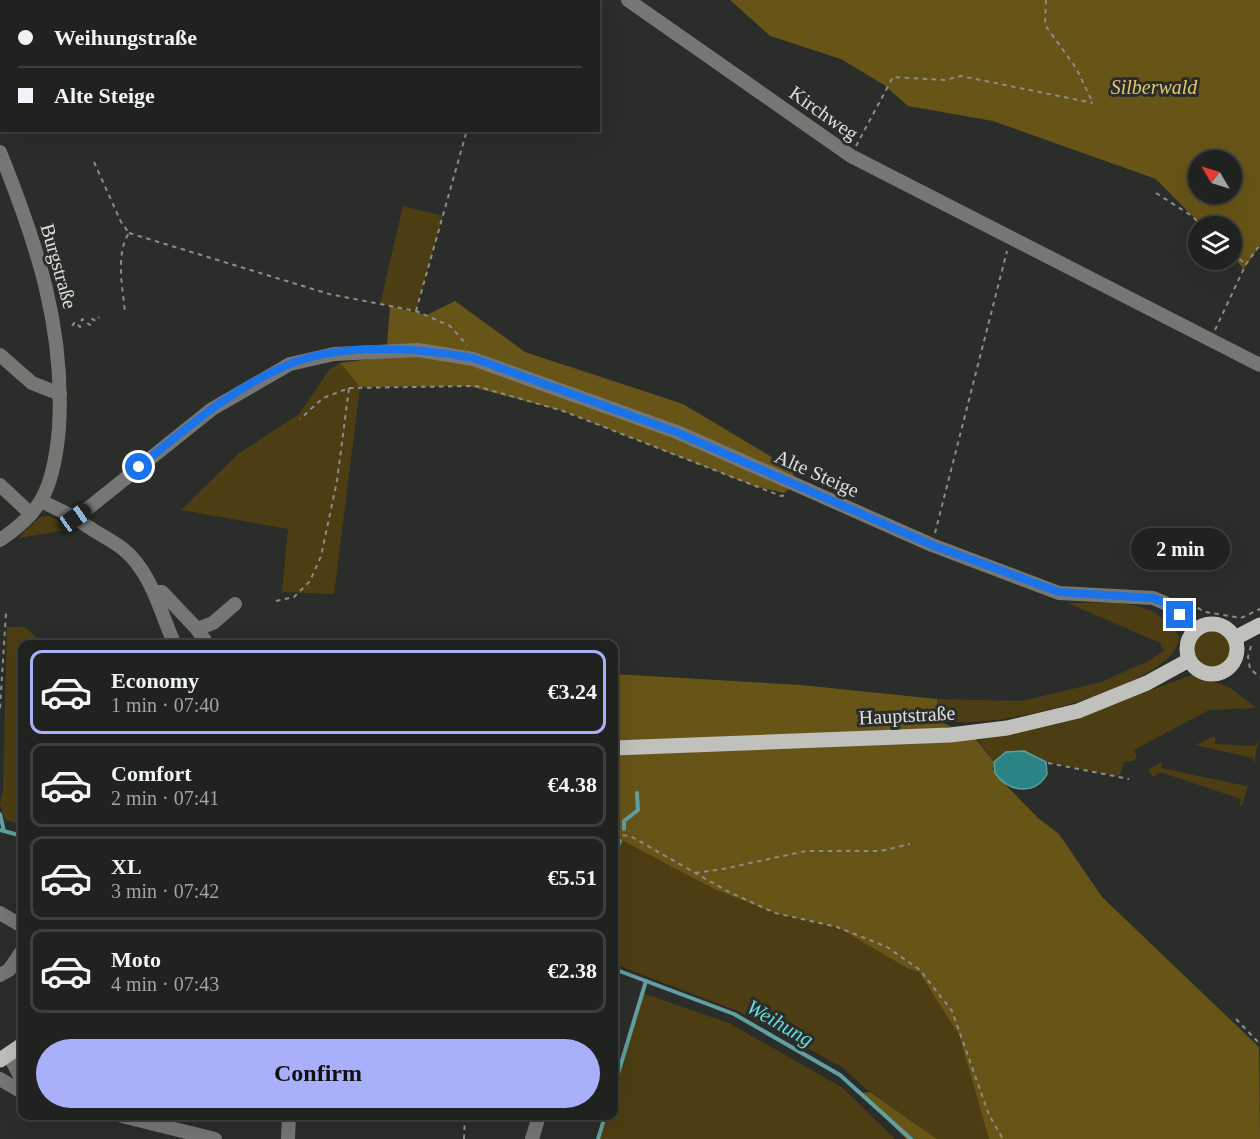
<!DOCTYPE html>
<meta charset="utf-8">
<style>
body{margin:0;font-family:Georgia,serif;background:#2d2f2c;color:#f1f3f6;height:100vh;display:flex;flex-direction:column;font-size:22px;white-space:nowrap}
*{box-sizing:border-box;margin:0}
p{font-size:20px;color:#a2a4a4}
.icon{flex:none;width:33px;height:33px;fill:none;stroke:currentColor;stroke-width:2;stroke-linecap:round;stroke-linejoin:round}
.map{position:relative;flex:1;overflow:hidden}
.panel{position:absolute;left:18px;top:640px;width:600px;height:480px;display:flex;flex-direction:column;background:#20221f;border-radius:12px;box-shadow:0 6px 24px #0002,0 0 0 2px #3d3f3d}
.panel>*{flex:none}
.guide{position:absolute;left:0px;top:0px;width:600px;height:132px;box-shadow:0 6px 24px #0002,0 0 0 2px #3d3f3d;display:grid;align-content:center;height:132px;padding:0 18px;background:#20221f}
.needle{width:39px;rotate:308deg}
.buttons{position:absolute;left:1188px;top:150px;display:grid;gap:12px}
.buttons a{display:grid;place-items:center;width:54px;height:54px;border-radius:50%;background:#20221f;box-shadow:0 6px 24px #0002,0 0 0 2px #3d3f3d;font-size:30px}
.end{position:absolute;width:27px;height:27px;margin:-14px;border:8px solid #1a73e8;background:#fff;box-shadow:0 0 0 3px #fff}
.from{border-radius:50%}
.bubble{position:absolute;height:42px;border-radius:21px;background:#20221f;box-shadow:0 6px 24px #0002,0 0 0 2px #3d3f3d;font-size:20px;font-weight:700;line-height:42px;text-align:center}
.car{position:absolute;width:18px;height:36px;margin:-18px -9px;border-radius:8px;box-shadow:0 0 4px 2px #0007;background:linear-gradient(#222 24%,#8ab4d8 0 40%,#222 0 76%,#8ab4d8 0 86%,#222 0)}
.guide b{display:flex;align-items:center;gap:21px;height:57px;font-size:22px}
.guide b+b{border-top:2px solid #3d3f3d}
.guide i{width:15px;height:15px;background:#f1f3f6}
ul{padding:10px 0 0;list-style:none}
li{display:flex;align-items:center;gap:18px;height:84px;margin:0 12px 9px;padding:0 6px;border:3px solid #3d3f3d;border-radius:12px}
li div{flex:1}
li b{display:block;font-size:22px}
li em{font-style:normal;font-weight:700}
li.current{border-color:#a8b0fc}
li>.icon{width:54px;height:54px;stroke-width:1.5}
.cta{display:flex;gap:12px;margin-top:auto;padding:12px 18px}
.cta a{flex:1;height:69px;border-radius:36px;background:#a8b0fc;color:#111;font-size:24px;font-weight:700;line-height:69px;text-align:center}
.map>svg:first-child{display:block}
</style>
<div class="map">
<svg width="1260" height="1139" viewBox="0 0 1260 1139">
<rect width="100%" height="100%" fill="#2a2d29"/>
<g fill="#4c3e12">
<polygon points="403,206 443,216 416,311 380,304"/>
<polygon points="340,363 360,387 334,594 282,592 288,529 181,510 238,454 299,414 329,370"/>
<polygon points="50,516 73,529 18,538 40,517"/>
<path d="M1068,603C1113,604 1153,595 1180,638C1178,643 1176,650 1172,654C1135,695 989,732 937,720V699L1022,701L1101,682L1146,662L1164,651L1160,643Z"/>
<circle cx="1212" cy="649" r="25"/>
<polygon points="7,627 25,627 44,645 22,645 22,826 5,819 0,805 3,791"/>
<polygon points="1192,675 1229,687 1256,708 1209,710 1134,750 1137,758 1133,761 1124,762 1120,775 1116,776 1046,762 1035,755 1001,755 994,762 978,740 1058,724"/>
<polygon points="1212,737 1215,737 1215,744 1255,746 1258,740 1254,765 1253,758 1195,745"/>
<polygon points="1162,762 1161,768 1246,786 1249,781 1242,806 1239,806 1241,799 1160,772 1153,777 1148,770"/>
<polygon points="623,839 716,890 775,913 837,927 907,968 919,972 959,1035 989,1139 937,1139 865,1088 842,1067 738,1011 614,964 614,857"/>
<polygon points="642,993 729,1023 843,1088 895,1139 597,1139 604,1116 614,1116 614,1086"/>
</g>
<g fill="#675417" fill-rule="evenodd">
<path d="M730,0H1260V245L1244,269L1232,256V226H1202L1156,179L993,121L908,106L884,85L841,59L770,36ZM1232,160V194H1198V160Z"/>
<polygon points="455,301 525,352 683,404 790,468 797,482 784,493 754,486 563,411 468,386 360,387 340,363 386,357 390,306 427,315"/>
<polygon points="614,674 801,685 937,699 937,720 975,738 994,762 993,769 998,777 1038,818 1059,834 1102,897 1259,1047 1260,1139 989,1139 959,1035 919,972 907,968 837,927 775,913 716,890 614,836"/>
<polygon points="870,1092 937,1139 906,1139 861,1093"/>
</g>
<path fill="#2c8386" stroke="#619fa0" stroke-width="1.5" d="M1024,751L1046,762L1047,774C1035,796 1008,792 995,773L994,762L1006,752Z"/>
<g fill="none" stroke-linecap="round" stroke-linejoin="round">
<g stroke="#619fa0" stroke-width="4">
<polyline points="0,814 4,831"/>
<polyline points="624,829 624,821 638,810 637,793"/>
<polyline points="0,830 22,836"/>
<polyline points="614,855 620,841"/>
<polyline points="614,969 734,1014 840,1075 911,1139"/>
<polyline points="614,1087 646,981"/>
<polyline points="598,1139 605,1116"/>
</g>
<g stroke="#8b8d8a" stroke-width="2" stroke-dasharray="4.5 4.5" stroke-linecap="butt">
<polyline points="112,0 114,2"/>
<polyline points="1046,0 1045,25 1076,68 1093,103"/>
<polyline points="80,2 80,0"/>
<polyline points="504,2 504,0"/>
<polyline points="856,146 893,77 945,80 961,76 1093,103"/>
<path d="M94,162L121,222L129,233C115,254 123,289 125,313"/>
<polyline points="1156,193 1192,216 1202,226"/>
<polyline points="129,233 329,294 416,311 450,326 467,345"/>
<polyline points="1232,254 1246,264"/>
<polyline points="416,311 467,130"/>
<polyline points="72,326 75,322 80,327 82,319 90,325 92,319 96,321 99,317"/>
<polyline points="1215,330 1246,264 1260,245"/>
<polyline points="349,388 476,386 563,411 781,496 788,495"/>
<polyline points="935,533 1007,251"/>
<polyline points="1182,599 1205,612 1241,618 1260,609"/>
<polyline points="276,601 294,597 310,581 321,556 337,481 349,388 323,398 300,419"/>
<polyline points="1251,646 1248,657 1250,669 1260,677"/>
<polyline points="0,708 6,613"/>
<polyline points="1048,763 1129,779"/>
<polyline points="614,833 632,837 727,891 775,913 837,927 887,947 920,970 952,1011 989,1115 1003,1139"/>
<polyline points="695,873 723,869 806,851 881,851 910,844"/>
<polyline points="1236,1019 1260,1044"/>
<polyline points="464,1139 465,1116"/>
</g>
<g stroke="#767774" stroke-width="14">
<polyline points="628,0 851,156 1260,365"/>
<path d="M0,152C37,244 65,328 59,428C57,452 53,481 40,502C30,518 15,530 0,540"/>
<polyline points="0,355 32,383 60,394"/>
<polyline points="0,485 31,514"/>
<polyline points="41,501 76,518 212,409 290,364 334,354 418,350 473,359 677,432 932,545 1059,593 1153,598 1165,603 1196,629"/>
<path d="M76,518C90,530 107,537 122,548C152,572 160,612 175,645"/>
<polyline points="155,592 162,592 197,629 208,645"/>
<polyline points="197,629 213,623 235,604"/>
<polyline points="0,913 22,926"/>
<polyline points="0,975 9,970 22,951"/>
<polyline points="9,1055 22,1080"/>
<polyline points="0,1079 22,1092"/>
<polyline points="122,1116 215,1139"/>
<polyline points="288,1139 289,1116"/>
<polyline points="532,1139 539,1116"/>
</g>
<g stroke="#c0c1bc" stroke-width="15">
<circle cx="1212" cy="649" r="25"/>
<polyline points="1235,638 1260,625"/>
<polyline points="614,748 950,735 1007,728 1078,711 1147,683 1189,660"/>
<polyline points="0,1060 22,1045"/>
</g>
</g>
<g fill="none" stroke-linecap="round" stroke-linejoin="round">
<path stroke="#1a73e8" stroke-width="8" d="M139,467C186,428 236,385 295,362C347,343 419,348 473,358L676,432L932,545L1059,592L1153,598L1165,603L1180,615"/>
</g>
<g text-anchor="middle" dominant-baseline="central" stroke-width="6" stroke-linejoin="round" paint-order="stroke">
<g font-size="20" font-style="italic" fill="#e4c770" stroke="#2a2d29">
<text x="1154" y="87">Silberwald</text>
</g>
<g font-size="20" fill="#dee0de" stroke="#2a2d29">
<text transform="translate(824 113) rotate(35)">Kirchweg</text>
<text transform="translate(59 266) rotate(74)">Burgstraße</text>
<text transform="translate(817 473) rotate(24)">Alte Steige</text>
<text transform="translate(907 715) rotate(-3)">Hauptstraße</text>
</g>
<g font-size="21" font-style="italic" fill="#60dee2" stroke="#2a2d29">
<text transform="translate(780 1023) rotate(30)">Weihung</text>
</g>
</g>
</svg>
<div class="buttons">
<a><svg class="needle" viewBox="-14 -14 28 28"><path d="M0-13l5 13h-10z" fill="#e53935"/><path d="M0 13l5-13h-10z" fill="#a2a4a4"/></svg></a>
<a><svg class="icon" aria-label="layers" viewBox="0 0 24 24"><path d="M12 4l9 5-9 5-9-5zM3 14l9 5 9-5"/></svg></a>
</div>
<i class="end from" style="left:139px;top:467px"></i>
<i class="end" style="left:1180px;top:615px"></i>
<div class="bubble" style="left:1131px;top:528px;width:99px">2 min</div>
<i class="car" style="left:75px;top:518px;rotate:55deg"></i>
<div class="guide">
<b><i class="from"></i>Weihungstraße</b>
<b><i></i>Alte Steige</b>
</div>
<section class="panel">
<ul>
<li class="current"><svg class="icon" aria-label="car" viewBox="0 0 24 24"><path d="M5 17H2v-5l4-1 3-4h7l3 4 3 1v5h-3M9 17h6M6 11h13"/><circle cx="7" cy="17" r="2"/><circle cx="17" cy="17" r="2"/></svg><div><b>Economy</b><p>1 min · 07:40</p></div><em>€3.24</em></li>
<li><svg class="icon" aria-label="car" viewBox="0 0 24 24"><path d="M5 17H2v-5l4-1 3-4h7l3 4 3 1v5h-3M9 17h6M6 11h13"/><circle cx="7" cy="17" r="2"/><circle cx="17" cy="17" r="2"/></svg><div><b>Comfort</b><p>2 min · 07:41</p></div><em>€4.38</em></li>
<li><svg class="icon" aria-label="car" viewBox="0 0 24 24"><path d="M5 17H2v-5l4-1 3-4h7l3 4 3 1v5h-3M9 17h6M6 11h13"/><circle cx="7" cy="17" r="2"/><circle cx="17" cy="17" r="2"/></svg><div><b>XL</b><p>3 min · 07:42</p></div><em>€5.51</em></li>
<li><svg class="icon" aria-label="car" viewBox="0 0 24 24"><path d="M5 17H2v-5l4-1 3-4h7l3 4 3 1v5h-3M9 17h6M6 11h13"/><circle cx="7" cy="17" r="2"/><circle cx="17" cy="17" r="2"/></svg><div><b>Moto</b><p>4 min · 07:43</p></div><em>€2.38</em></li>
</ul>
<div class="cta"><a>Confirm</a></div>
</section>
</div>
